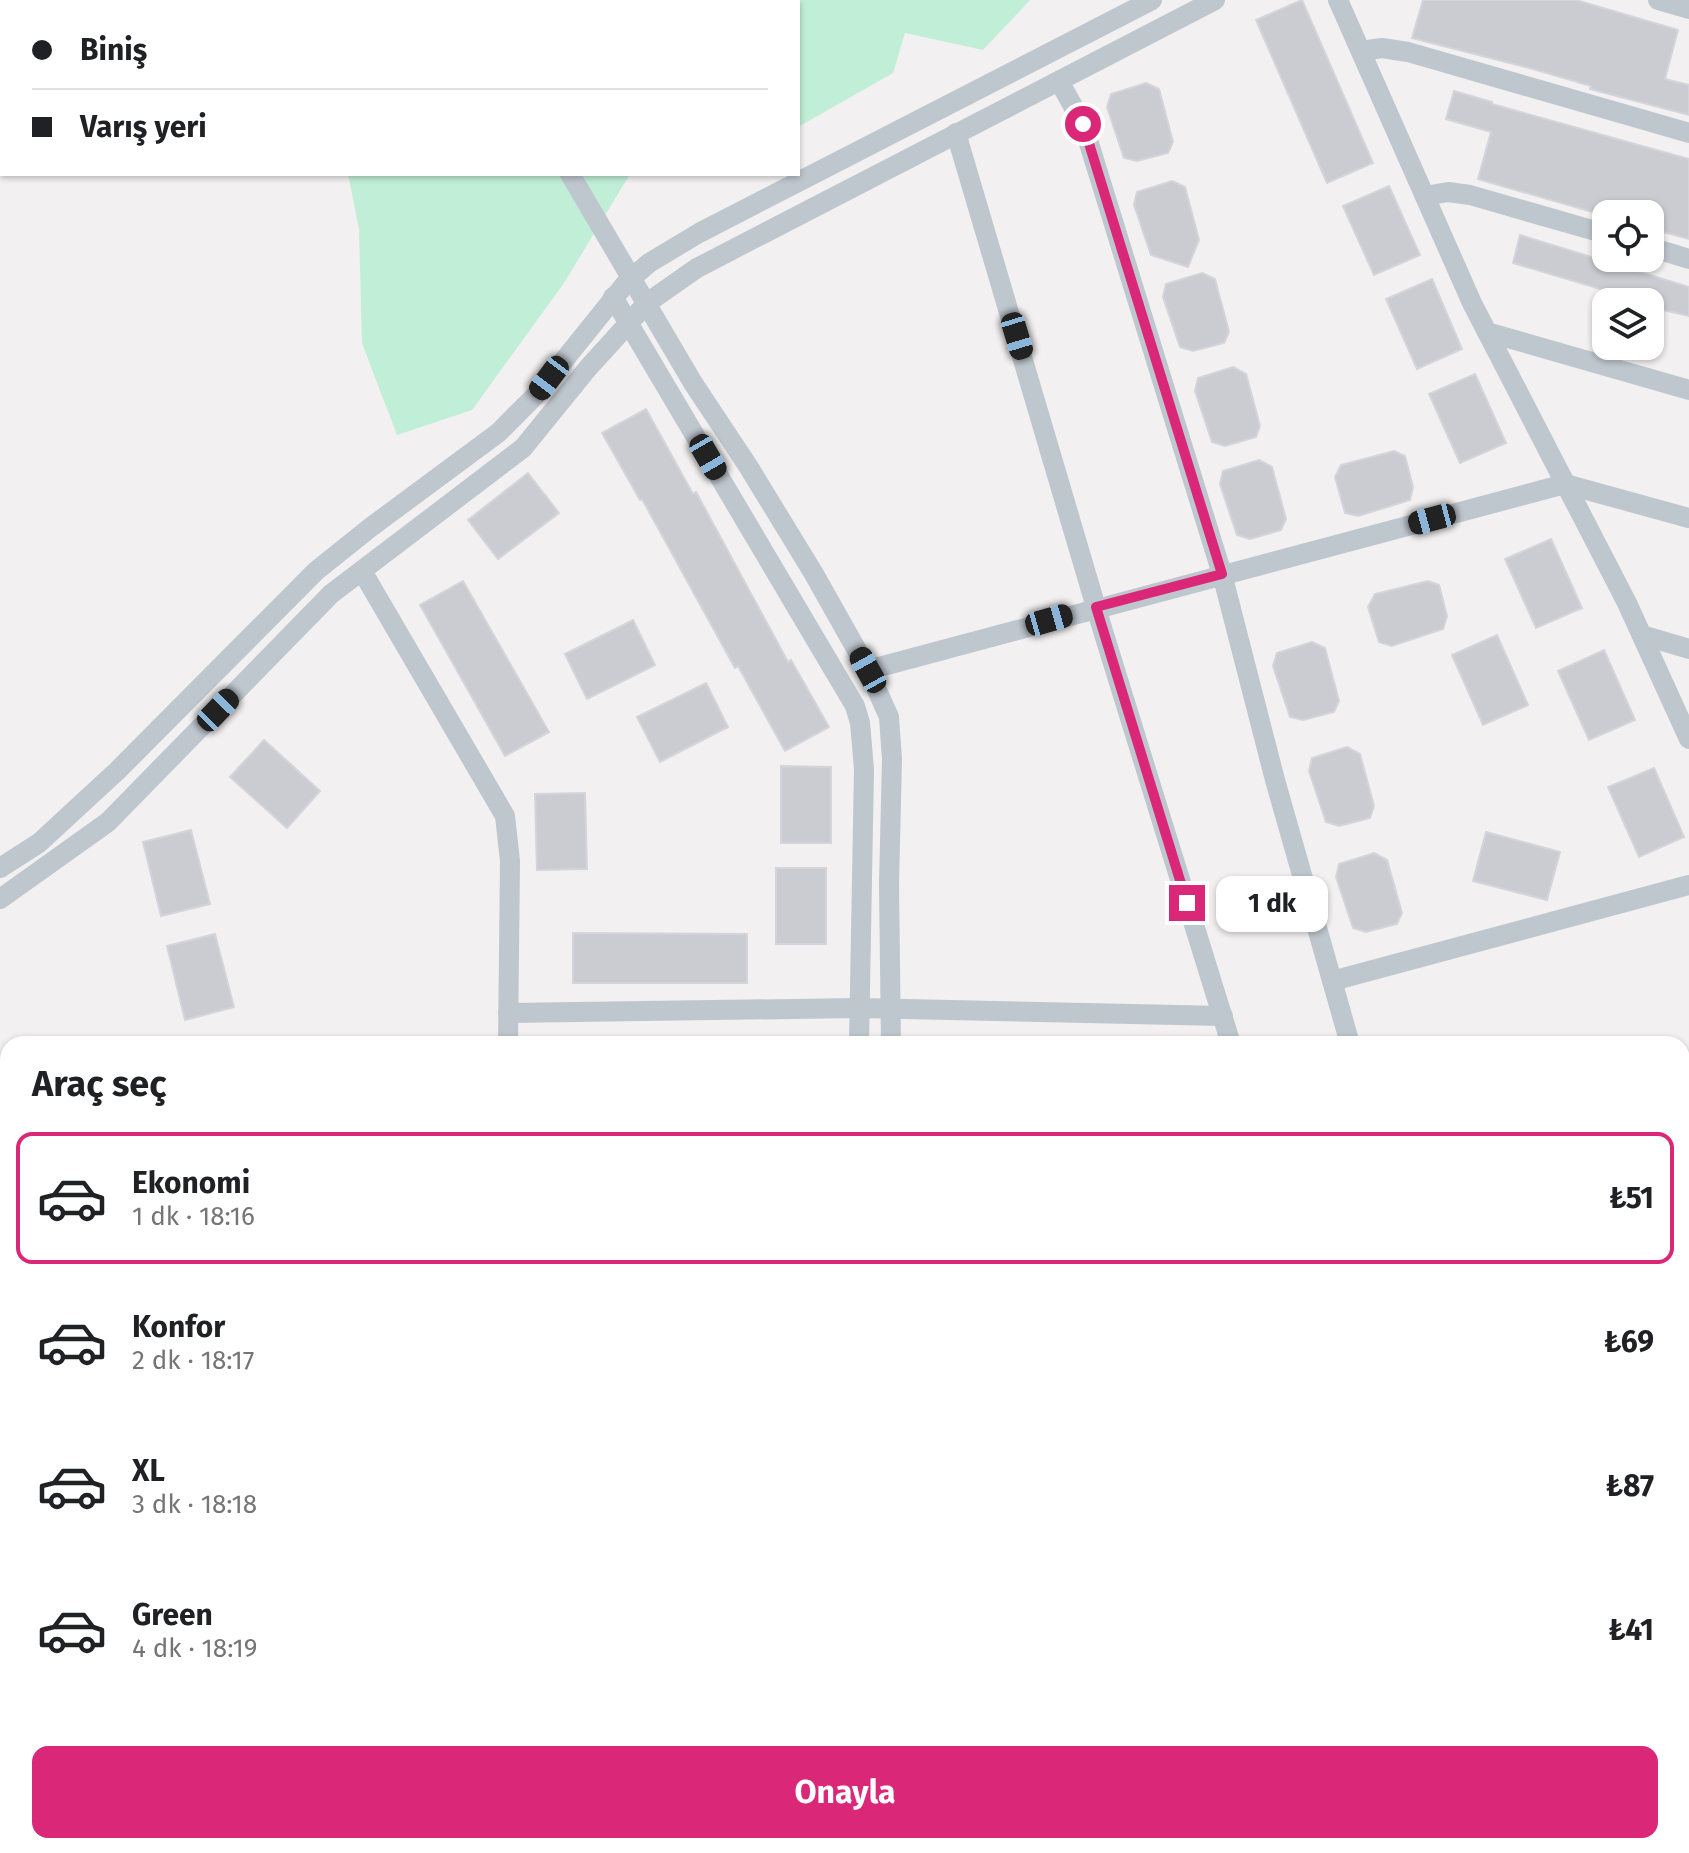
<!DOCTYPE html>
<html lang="tr">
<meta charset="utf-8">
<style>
body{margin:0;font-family:"Fira Sans",sans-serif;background:#f6f6f6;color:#202124;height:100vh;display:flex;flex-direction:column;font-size:30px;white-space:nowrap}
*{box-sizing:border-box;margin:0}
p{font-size:26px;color:#757577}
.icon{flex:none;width:44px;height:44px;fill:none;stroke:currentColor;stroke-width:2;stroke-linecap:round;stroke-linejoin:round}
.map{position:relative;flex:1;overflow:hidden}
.drawer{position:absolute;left:0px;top:1036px;width:1690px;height:818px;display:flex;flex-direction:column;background:#fff;border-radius:24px 24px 0 0;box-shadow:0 2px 6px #0004}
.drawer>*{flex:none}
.guide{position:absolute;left:0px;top:0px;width:800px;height:176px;box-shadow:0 2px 6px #0004;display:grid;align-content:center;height:176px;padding:0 32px;background:#fff}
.tools{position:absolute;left:1592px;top:200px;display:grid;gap:16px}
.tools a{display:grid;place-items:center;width:72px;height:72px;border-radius:16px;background:#fff;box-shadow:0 2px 6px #0004;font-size:40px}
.end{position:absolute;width:36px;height:36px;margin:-18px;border:10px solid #db2777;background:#fff;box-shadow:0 0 0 4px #fff}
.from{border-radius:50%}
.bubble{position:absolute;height:56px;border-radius:16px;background:#fff;box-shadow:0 2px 6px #0004;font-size:26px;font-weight:700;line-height:56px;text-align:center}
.car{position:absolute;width:24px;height:48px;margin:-24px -12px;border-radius:10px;box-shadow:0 0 6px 2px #0007;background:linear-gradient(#222 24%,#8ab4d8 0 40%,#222 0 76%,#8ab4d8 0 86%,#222 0)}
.guide b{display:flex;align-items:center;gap:28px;height:76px;font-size:30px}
.guide b+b{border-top:2px solid #e0e0e0}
.guide i{width:20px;height:20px;background:#202124}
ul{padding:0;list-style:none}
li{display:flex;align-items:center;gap:24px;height:132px;margin:0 16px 12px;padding:0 16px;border:4px solid transparent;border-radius:16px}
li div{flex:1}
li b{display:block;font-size:30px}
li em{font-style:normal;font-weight:700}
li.on{border-color:#db2777}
li>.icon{width:72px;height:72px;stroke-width:1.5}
h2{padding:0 32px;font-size:36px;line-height:96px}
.primary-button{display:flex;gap:16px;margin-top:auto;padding:16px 32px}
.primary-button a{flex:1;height:92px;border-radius:16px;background:#db2777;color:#fff;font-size:32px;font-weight:700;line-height:92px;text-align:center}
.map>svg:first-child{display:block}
</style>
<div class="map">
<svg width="1689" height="1853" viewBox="0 0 1689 1853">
<rect width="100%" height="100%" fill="#f2f0f0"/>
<g fill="#c0eed7">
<polygon points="156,0 1030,0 983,50 905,33 893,73 798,127 798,2 152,2"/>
<polygon points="348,174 630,174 564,283 472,410 397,435 362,343 359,229"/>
</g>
<g fill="#caccd2" stroke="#d4d5db" stroke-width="2">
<polygon points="1302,0 1373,163 1327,183 1256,20"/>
<polygon points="1423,0 1576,0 1678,30 1665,79 1689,85 1689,115 1590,89 1591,86 1533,69 1412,38"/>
<polygon points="1146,83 1159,89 1173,142 1168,153 1137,161 1124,158 1107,107 1111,94"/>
<polygon points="1454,91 1492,102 1492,104 1689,159 1689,239 1656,230 1660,214 1606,214 1606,216 1478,179 1491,132 1446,119"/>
<polygon points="1172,181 1185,187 1199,240 1188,267 1151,255 1134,205 1137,192"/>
<polygon points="1389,186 1420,255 1374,275 1343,206"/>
<polygon points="1520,235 1689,287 1689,316 1659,309 1661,302 1644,302 1513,263"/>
<polygon points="1202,273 1215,279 1229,332 1224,343 1193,351 1180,347 1163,297 1166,284"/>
<polygon points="1432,279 1462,349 1417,369 1386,299"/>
<polygon points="1233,367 1246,374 1260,426 1256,437 1225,446 1212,442 1195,391 1198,378"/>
<polygon points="1475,374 1506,443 1460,463 1429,394"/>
<polygon points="646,409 693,494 696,492 788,662 791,660 829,727 785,751 738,666 735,668 642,499 640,500 602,433"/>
<polygon points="1394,451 1405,456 1413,487 1410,500 1358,516 1345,513 1335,477 1341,465"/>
<polygon points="1259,460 1272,467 1286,519 1281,530 1250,539 1237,535 1220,484 1223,471"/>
<polygon points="528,473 559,513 498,559 468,520"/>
<polygon points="1551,539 1582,608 1536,628 1505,559"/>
<polygon points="463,581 549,732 505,756 420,605"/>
<polygon points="1428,581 1439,585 1447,616 1443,629 1392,646 1379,642 1368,607 1375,594"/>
<polygon points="633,620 655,665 587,699 565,654"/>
<polygon points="1497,635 1528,705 1483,725 1452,655"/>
<polygon points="1312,642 1325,648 1339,701 1334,712 1303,720 1290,717 1273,666 1277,653"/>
<polygon points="1604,650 1635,720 1589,740 1558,671"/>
<polygon points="706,683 728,727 660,762 637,717"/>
<polygon points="264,740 320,791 287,828 230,777"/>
<polygon points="1347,747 1360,754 1374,806 1370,818 1339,826 1326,822 1309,771 1312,758"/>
<polygon points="781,766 831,767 831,843 781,843"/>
<polygon points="1654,768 1684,837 1639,857 1608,787"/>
<polygon points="585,793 587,869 537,870 535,794"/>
<polygon points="191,830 210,904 161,916 143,842"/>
<polygon points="1486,832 1560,852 1547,900 1473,881"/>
<polygon points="1374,853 1387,860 1402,913 1397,924 1366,932 1353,928 1336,877 1339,864"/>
<rect x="776" y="868" width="50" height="76"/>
<polygon points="573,933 747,934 747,983 573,983"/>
<polygon points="215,934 234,1007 185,1020 167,946"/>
</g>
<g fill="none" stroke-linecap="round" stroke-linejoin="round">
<g stroke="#bec6ce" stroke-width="20">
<polyline points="457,0 458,2"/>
<polyline points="1338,0 1472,303 1627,603 1689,739"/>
<polyline points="1658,0 1689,9"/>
<polyline points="1361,51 1382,48 1408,52 1689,133"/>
<polyline points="1059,81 1083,124 1222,574 1275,780 1350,1044"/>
<polyline points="956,133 1103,631 1231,1044"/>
<polyline points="570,174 693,383 748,466 814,574 868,670 889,717 892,759 889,884 891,1044"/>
<polyline points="1425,196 1448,192 1470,195 1606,234"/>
<polyline points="1650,247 1689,259"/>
<polyline points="613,297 855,706 860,723 864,769 859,1044"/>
<polyline points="1487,332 1689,390"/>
<polyline points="362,571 505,816 510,861 508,1044"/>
<polyline points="1642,635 1689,649"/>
<polyline points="868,670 1565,484 1689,518"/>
<polyline points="0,868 39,843 117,771 316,571 371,527 498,433 536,395 626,283 649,263 699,233 1152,0"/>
<polyline points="0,899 108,822 331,594 523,448 588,368 647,303 697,268 1215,0"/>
<polyline points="1332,981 1689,885"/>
<polyline points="508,1013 859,1008 1223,1016"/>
<polyline points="0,1174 8,1580"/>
<polyline points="1682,1563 1689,1563"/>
<polyline points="15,1846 15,1853"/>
<polyline points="507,1846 507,1853"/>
<polyline points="863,1853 863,1846"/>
<polyline points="893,1853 893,1846"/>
<polyline points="1345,1853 1345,1846"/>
</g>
</g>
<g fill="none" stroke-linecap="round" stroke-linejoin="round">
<polyline stroke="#db2777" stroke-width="10" points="1083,124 1222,574 1096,607 1187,903"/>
</g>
</svg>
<div class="tools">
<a><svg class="icon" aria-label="locate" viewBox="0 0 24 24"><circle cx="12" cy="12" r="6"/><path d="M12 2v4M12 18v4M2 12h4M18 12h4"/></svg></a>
<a><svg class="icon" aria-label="layers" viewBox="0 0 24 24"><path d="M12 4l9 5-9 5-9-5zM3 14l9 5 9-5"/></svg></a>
</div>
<i class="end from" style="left:1083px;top:124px"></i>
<i class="end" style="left:1187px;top:903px"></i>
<div class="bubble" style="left:1216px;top:876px;width:112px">1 dk</div>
<i class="car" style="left:1017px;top:336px;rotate:163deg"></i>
<i class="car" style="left:549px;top:378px;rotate:217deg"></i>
<i class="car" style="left:708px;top:457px;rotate:150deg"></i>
<i class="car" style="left:1432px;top:519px;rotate:255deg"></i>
<i class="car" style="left:1049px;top:620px;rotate:74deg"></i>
<i class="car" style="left:868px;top:670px;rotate:331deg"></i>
<i class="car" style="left:218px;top:710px;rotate:44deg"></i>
<div class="guide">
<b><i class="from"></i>Biniş</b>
<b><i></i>Varış yeri</b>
</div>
<section class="drawer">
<h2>Araç seç</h2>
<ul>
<li class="on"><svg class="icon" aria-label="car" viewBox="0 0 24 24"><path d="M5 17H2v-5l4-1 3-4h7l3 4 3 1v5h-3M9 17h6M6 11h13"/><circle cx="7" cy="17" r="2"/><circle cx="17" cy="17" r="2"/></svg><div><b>Ekonomi</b><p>1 dk · 18:16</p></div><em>₺51</em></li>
<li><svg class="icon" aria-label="car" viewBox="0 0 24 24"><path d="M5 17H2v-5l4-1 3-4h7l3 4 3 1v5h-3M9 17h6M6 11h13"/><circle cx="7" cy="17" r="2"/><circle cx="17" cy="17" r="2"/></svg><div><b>Konfor</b><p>2 dk · 18:17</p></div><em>₺69</em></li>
<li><svg class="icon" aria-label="car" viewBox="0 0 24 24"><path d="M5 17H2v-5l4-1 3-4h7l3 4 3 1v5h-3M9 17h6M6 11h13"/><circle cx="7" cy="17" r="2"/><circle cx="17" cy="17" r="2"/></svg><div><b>XL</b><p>3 dk · 18:18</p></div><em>₺87</em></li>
<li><svg class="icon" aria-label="car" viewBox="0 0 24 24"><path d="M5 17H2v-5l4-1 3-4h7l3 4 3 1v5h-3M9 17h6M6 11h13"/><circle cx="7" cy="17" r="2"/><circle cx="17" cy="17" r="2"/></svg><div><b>Green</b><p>4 dk · 18:19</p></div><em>₺41</em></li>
</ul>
<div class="primary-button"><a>Onayla</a></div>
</section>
</div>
